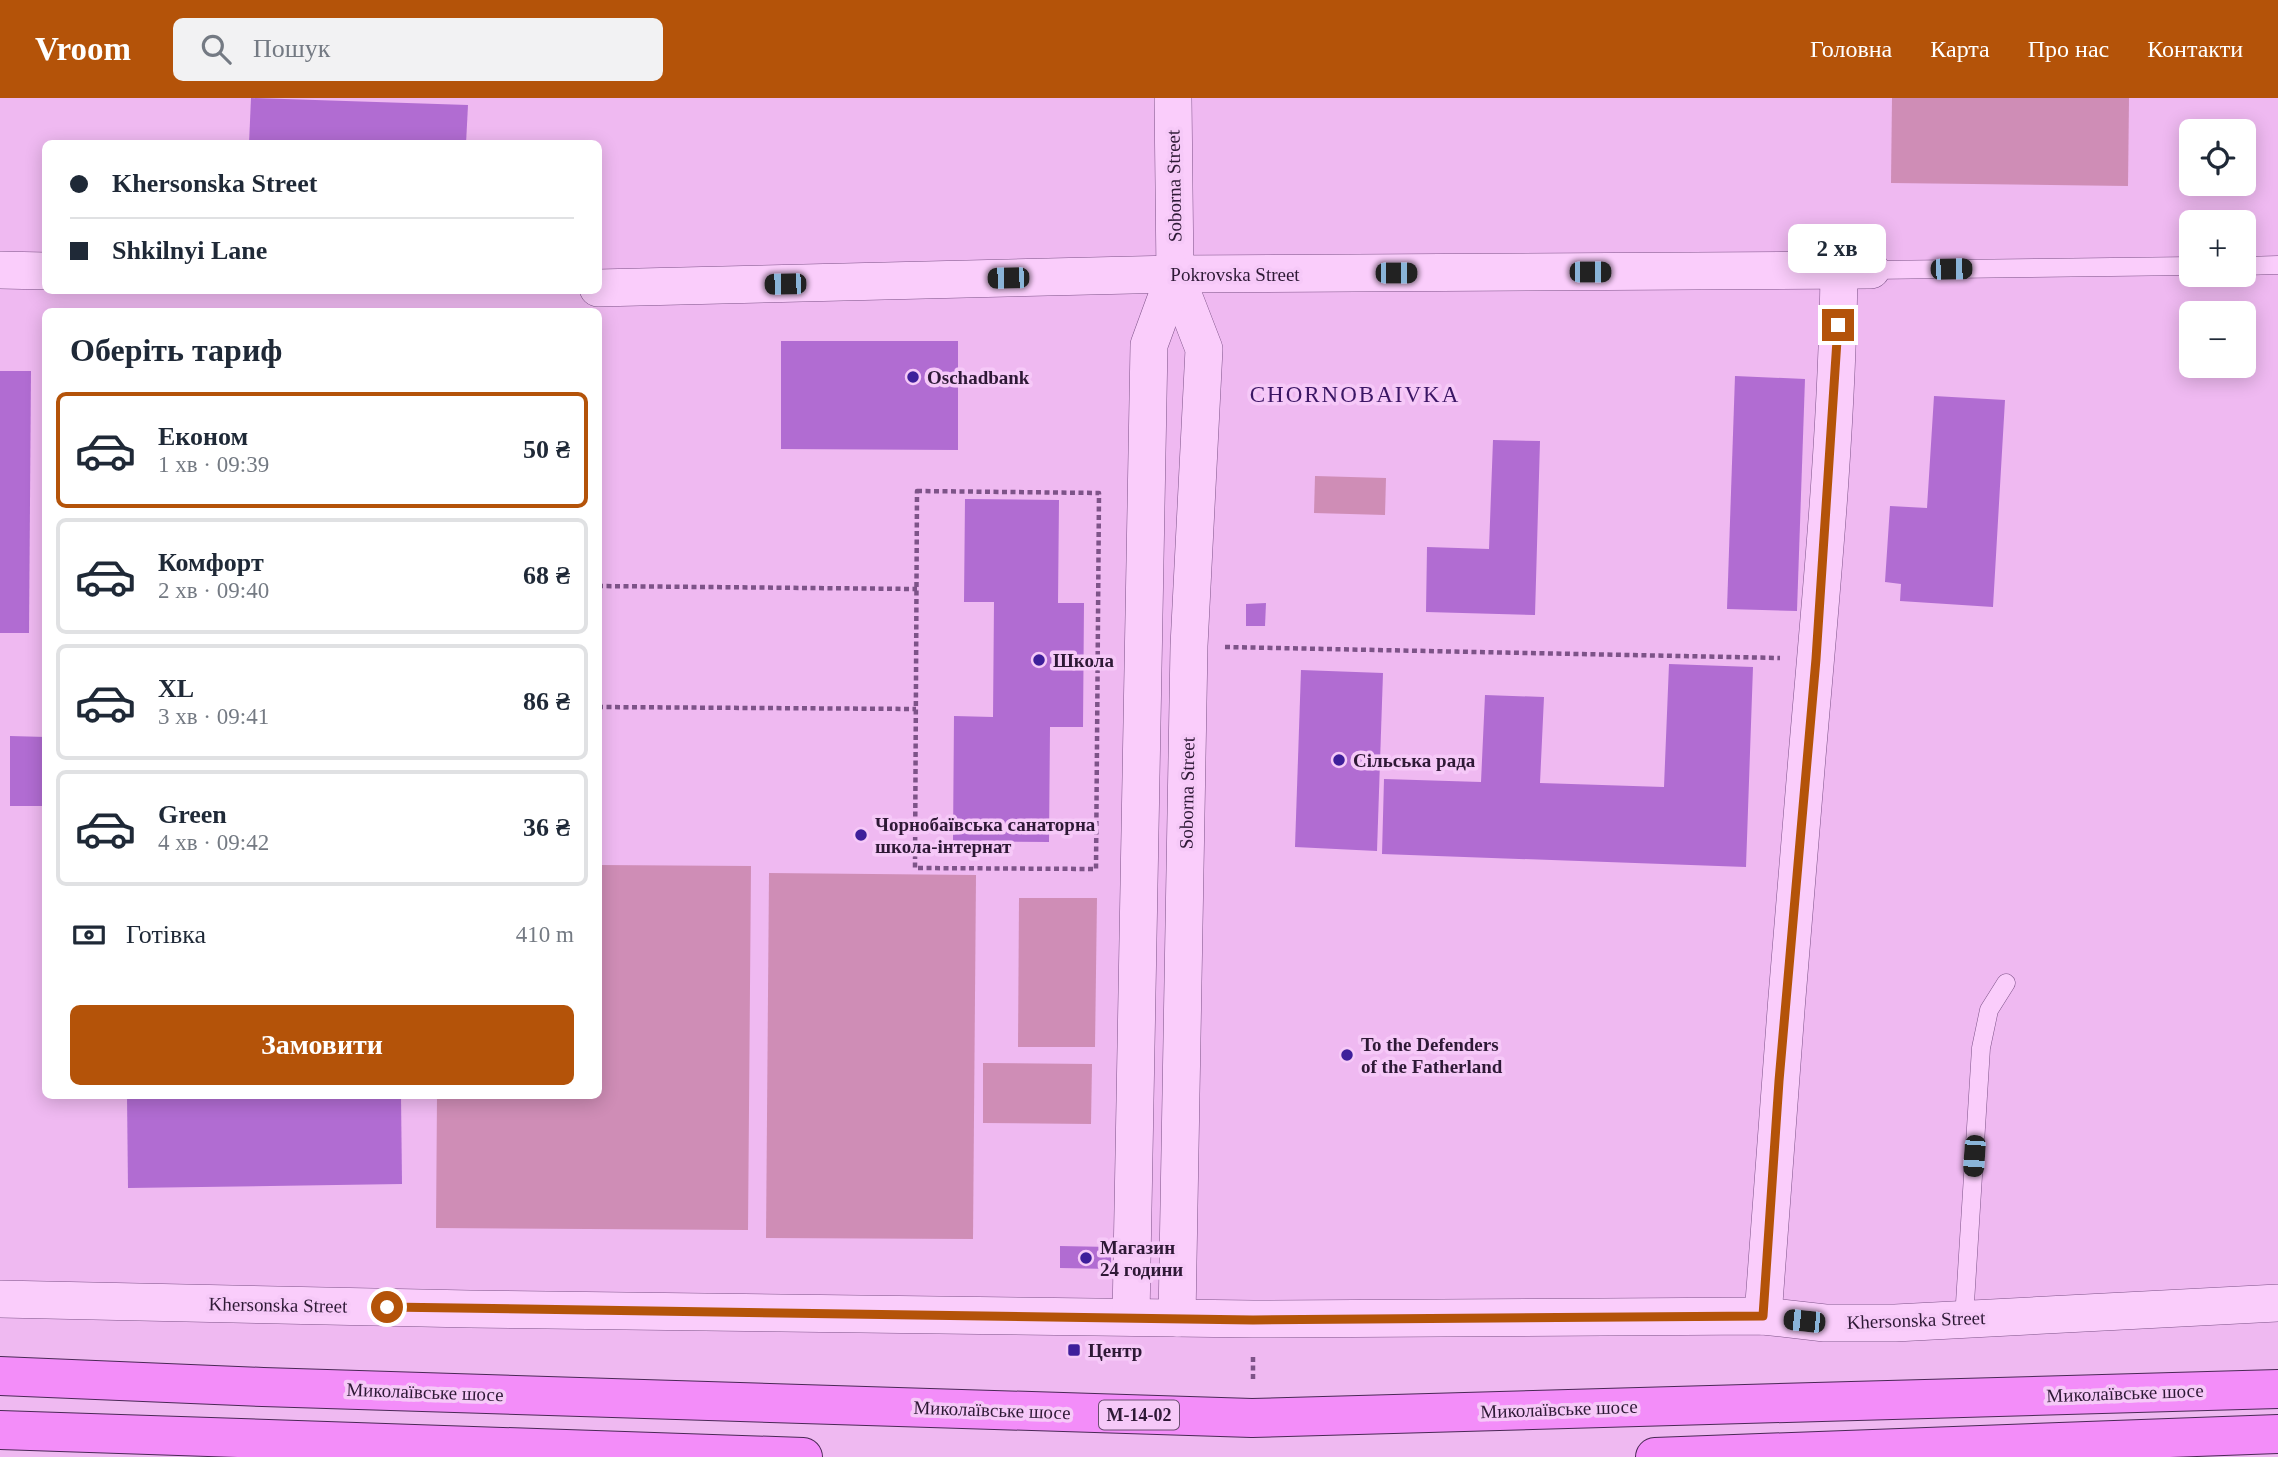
<!DOCTYPE html>
<html lang="uk">
<meta charset="utf-8">
<style>
body{margin:0;font-family:Georgia,serif;background:#f2f2f3;color:#1f2937;height:100vh;display:flex;flex-direction:column;font-size:26px;white-space:nowrap}
*{box-sizing:border-box;margin:0}
p{font-size:23px;color:#747a83}
.icon{flex:none;width:38px;height:38px;fill:none;stroke:currentColor;stroke-width:2;stroke-linecap:round;stroke-linejoin:round}
.map{position:relative;flex:1;overflow:hidden}
.details{position:absolute;left:42px;top:210px;width:560px;height:791px;display:flex;flex-direction:column;background:#fff;border-radius:10px;box-shadow:0 4px 18px #0003}
.details>*{flex:none}
.banner{position:absolute;left:42px;top:42px;width:560px;height:154px;border-radius:10px;box-shadow:0 4px 18px #0003;display:grid;align-content:center;height:154px;padding:0 28px;background:#fff}
.tools{position:absolute;left:2179px;top:21px;display:grid;gap:14px}
.tools a{display:grid;place-items:center;width:77px;height:77px;border-radius:10px;background:#fff;box-shadow:0 4px 18px #0003;font-size:35px}
.end{position:absolute;width:32px;height:32px;margin:-16px;border:9px solid #b45309;background:#fff;box-shadow:0 0 0 4px #fff}
.from{border-radius:50%}
.bubble{position:absolute;height:49px;border-radius:10px;background:#fff;box-shadow:0 4px 18px #0003;font-size:23px;font-weight:700;line-height:49px;text-align:center}
.car{position:absolute;width:21px;height:42px;margin:-21px -10px;border-radius:9px;box-shadow:0 0 5px 2px #0007;background:linear-gradient(#222 24%,#8ab4d8 0 40%,#222 0 76%,#8ab4d8 0 86%,#222 0)}
.banner b{display:flex;align-items:center;gap:24px;height:66px;font-size:26px}
.banner b+b{border-top:2px solid #e0e1e3}
.banner i{width:18px;height:18px;background:#1f2937}
ul{padding:0;list-style:none}
li{display:flex;align-items:center;gap:21px;height:116px;margin:0 14px 10px;padding:0 14px;border:4px solid #e0e1e3;border-radius:10px}
li div{flex:1}
li b{display:block;font-size:26px}
li em{font-style:normal;font-weight:700}
li.on{border-color:#b45309}
li>.icon{width:63px;height:63px;stroke-width:1.5}
h2{padding:0 28px;font-size:32px;line-height:84px}
.pay{display:flex;align-items:center;gap:18px;height:77px;padding:0 28px;font-size:26px}
.pay p{margin-inline-start:auto}
.primary-button{display:flex;gap:14px;margin-top:auto;padding:14px 28px}
.primary-button a{flex:1;height:80px;border-radius:10px;background:#b45309;color:#fff;font-size:28px;font-weight:700;line-height:80px;text-align:center}
header{display:flex;align-items:center;gap:42px;box-sizing:border-box;height:98px;padding:0 35px;background:#b45309;color:#fff}
header strong{font-size:33px}
nav{display:flex;gap:38px;margin-inline-start:auto;font-size:24px}
.search{width:490px;height:63px;background:#f2f2f3;display:flex;align-items:center;gap:18px;box-sizing:border-box;padding:0 24px;border-radius:10px;color:#747a83;font-size:26px}
.map>svg:first-child{display:block}
</style>
<header>
<strong>Vroom</strong>
<div class="search"><svg class="icon" aria-label="search" viewBox="0 0 24 24"><circle cx="10" cy="10" r="6"/><path d="M15 15l6 6"/></svg>Пошук</div>
<nav><a>Головна</a><a>Карта</a><a>Про нас</a><a>Контакти</a></nav>
</header>
<div class="map">
<svg width="2278" height="1359" viewBox="0 0 2278 1359">
<rect width="100%" height="100%" fill="#efb9f1"/>
<g fill="#cf8db6">
<polygon points="1892,0 2129,0 2128,88 1891,85"/>
<polygon points="1315,378 1386,380 1385,417 1314,415"/>
<polygon points="599,767 751,768 748,1132 436,1130 437,998 598,998"/>
<polygon points="769,775 976,777 973,1141 766,1140"/>
<polygon points="1019,800 1097,800 1095,949 1018,949"/>
<polygon points="983,965 1092,966 1091,1026 983,1025"/>
</g>
<g fill="#b16cd2">
<polygon points="251,0 468,7 466,46 249,46"/>
<polygon points="781,243 958,243 958,352 781,351"/>
<polygon points="0,273 31,273 29,535 0,535"/>
<polygon points="1735,278 1805,281 1797,513 1727,511"/>
<polygon points="1934,298 2005,302 1993,509 1900,503 1901,486 1885,484 1890,408 1927,410"/>
<polygon points="1493,342 1540,343 1535,517 1426,514 1427,449 1489,451"/>
<polygon points="965,401 1059,402 1058,505 1084,505 1083,629 1050,629 1049,744 953,743 954,618 993,619 994,504 964,504"/>
<polygon points="1266,505 1265,528 1246,528 1246,506"/>
<polygon points="1669,566 1753,569 1746,769 1382,756 1384,681 1481,684 1485,597 1544,599 1540,685 1664,689"/>
<polygon points="1301,572 1383,575 1377,753 1295,749"/>
<polygon points="10,638 46,639 46,708 10,708"/>
<polygon points="127,998 401,998 402,1086 128,1090"/>
<polygon points="1060,1148 1111,1149 1111,1171 1060,1170"/>
</g>
<g fill="none" stroke-linecap="round" stroke-linejoin="round">
<defs>
<g id="lane">
<polyline points="2244,168 2278,167"/>
<polyline points="1871,172 2191,168"/>
<polyline points="1964,1221 1981,950 1989,912 2006,885"/>
</g>
<g id="street">
<polyline points="1173,0 1175,176 1204,251 1189,548 1177,1220"/>
<polyline points="0,172 46,173"/>
<polyline points="598,190 1175,176 1871,172"/>
<polyline points="0,1201 470,1211 1253,1221 1763,1218 1825,1225 1895,1225 2278,1205"/>
<path d="M1763,1218C1776,1032 1791,845 1807,659C1821,497 1837,335 1839,173"/>
<polyline points="1131,1219 1149,247 1175,176"/>
</g>
<g id="primary">
<polyline points="0,1278 263,1289 1252,1320 2278,1291"/>
<polyline points="0,1332 803,1359"/>
<polyline points="1655,1359 2278,1336"/>
</g>
</defs>
<use href="#lane" stroke="#7d5388" stroke-width="19"/>
<use href="#street" stroke="#7d5388" stroke-width="38"/>
<use href="#primary" stroke="#492855" stroke-width="40"/>
<g stroke="#7d5388" stroke-width="4.5" stroke-dasharray="5 3.5" stroke-linecap="butt">
<polygon points="917,393 1099,395 1096,771 915,770"/>
<polyline points="598,488 917,491"/>
<polyline points="1225,549 1780,560"/>
<polyline points="598,609 916,611"/>
<polyline points="1253,1281 1253,1258"/>
</g>
<use href="#lane" stroke="#facdfb" stroke-width="18"/>
<use href="#street" stroke="#facdfb" stroke-width="37"/>
<use href="#primary" stroke="#f38df9" stroke-width="38"/>
</g>
<g fill="none" stroke-linecap="round" stroke-linejoin="round">
<polyline stroke="#b45309" stroke-width="9" points="387,1209 1253,1222 1763,1218 1779,983 1816,561 1838,227"/>
</g>
<g fill="#3e1f9b" stroke="#f6c9f8" stroke-width="2.5">
<circle cx="913" cy="279" r="7"/>
<circle cx="1039" cy="562" r="7"/>
<circle cx="1339" cy="662" r="7"/>
<circle cx="861" cy="737" r="7"/>
<circle cx="1347" cy="957" r="7"/>
<circle cx="1086" cy="1160" r="7"/>
<rect x="1067" y="1245" width="14" height="14" rx="3.5"/>
</g>
<g text-anchor="middle" dominant-baseline="central" stroke-width="7" stroke-linejoin="round" paint-order="stroke">
<rect fill="#f6c9f8" stroke="#6a4e70" stroke-width="2" x="1099" y="1302.5" width="80" height="29" rx="5"/>
<g font-size="18" font-weight="bold" fill="#2e1936">
<text x="1139" y="1317">М-14-02</text>
</g>
<g font-size="19" fill="#2e1936" stroke="#f6c9f8">
<text transform="translate(1174 88) rotate(-91)">Soborna Street</text>
<text x="1235" y="176">Pokrovska Street</text>
<text transform="translate(1187 695) rotate(-89)">Soborna Street</text>
<text transform="translate(278 1207) rotate(1)">Khersonska Street</text>
<text transform="translate(1916 1222) rotate(-2)">Khersonska Street</text>
<text transform="translate(425 1294) rotate(2)">Миколаївське шосе</text>
<text transform="translate(2125 1295) rotate(-2)">Миколаївське шосе</text>
<text transform="translate(1559 1311) rotate(-2)">Миколаївське шосе</text>
<text transform="translate(992 1312) rotate(2)">Миколаївське шосе</text>
</g>
<g font-size="19" font-weight="bold" fill="#2e1936" stroke="#f6c9f8" text-anchor="start">
<text x="927" y="279">Oschadbank</text>
<text x="1053" y="562">Школа</text>
<text x="1353" y="662">Сільська рада</text>
<text x="875" y="726">Чорнобаївська санаторна<tspan x="875" dy="22">школа-інтернат</tspan></text>
<text x="1361" y="946">To the Defenders<tspan x="1361" dy="22">of the Fatherland</tspan></text>
<text x="1100" y="1149">Магазин<tspan x="1100" dy="22">24 години</tspan></text>
<text x="1088" y="1252">Центр</text>
</g>
<g font-size="23" letter-spacing="2" fill="#3b1665" stroke="#f6c9f8">
<text x="1355" y="296">CHORNOBAIVKA</text>
</g>
</g>
</svg>
<div class="tools">
<a><svg class="icon" aria-label="locate" viewBox="0 0 24 24"><circle cx="12" cy="12" r="6"/><path d="M12 2v4M12 18v4M2 12h4M18 12h4"/></svg></a>
<a>+</a>
<a>−</a>
</div>
<i class="end from" style="left:387px;top:1209px"></i>
<i class="end" style="left:1838px;top:227px"></i>
<div class="bubble" style="left:1788px;top:126px;width:98px">2 хв</div>
<i class="car" style="left:1951px;top:171px;rotate:89deg"></i>
<i class="car" style="left:1590px;top:174px;rotate:90deg"></i>
<i class="car" style="left:1396px;top:175px;rotate:90deg"></i>
<i class="car" style="left:1008px;top:180px;rotate:269deg"></i>
<i class="car" style="left:785px;top:186px;rotate:269deg"></i>
<i class="car" style="left:1974px;top:1058px;rotate:184deg"></i>
<i class="car" style="left:1804px;top:1223px;rotate:276deg"></i>
<div class="banner">
<b><i class="from"></i>Khersonska Street</b>
<b><i></i>Shkilnyi Lane</b>
</div>
<section class="details">
<h2>Оберіть тариф</h2>
<ul>
<li class="on"><svg class="icon" aria-label="car" viewBox="0 0 24 24"><path d="M5 17H2v-5l4-1 3-4h7l3 4 3 1v5h-3M9 17h6M6 11h13"/><circle cx="7" cy="17" r="2"/><circle cx="17" cy="17" r="2"/></svg><div><b>Економ</b><p>1 хв · 09:39</p></div><em>50 ₴</em></li>
<li><svg class="icon" aria-label="car" viewBox="0 0 24 24"><path d="M5 17H2v-5l4-1 3-4h7l3 4 3 1v5h-3M9 17h6M6 11h13"/><circle cx="7" cy="17" r="2"/><circle cx="17" cy="17" r="2"/></svg><div><b>Комфорт</b><p>2 хв · 09:40</p></div><em>68 ₴</em></li>
<li><svg class="icon" aria-label="car" viewBox="0 0 24 24"><path d="M5 17H2v-5l4-1 3-4h7l3 4 3 1v5h-3M9 17h6M6 11h13"/><circle cx="7" cy="17" r="2"/><circle cx="17" cy="17" r="2"/></svg><div><b>XL</b><p>3 хв · 09:41</p></div><em>86 ₴</em></li>
<li><svg class="icon" aria-label="car" viewBox="0 0 24 24"><path d="M5 17H2v-5l4-1 3-4h7l3 4 3 1v5h-3M9 17h6M6 11h13"/><circle cx="7" cy="17" r="2"/><circle cx="17" cy="17" r="2"/></svg><div><b>Green</b><p>4 хв · 09:42</p></div><em>36 ₴</em></li>
</ul>
<div class="pay"><svg class="icon" aria-label="cash" viewBox="0 0 24 24"><path d="M3 7h18v10H3z"/><circle cx="12" cy="12" r="2"/></svg>Готівка<p>410 m</p></div>
<div class="primary-button"><a>Замовити</a></div>
</section>
</div>
